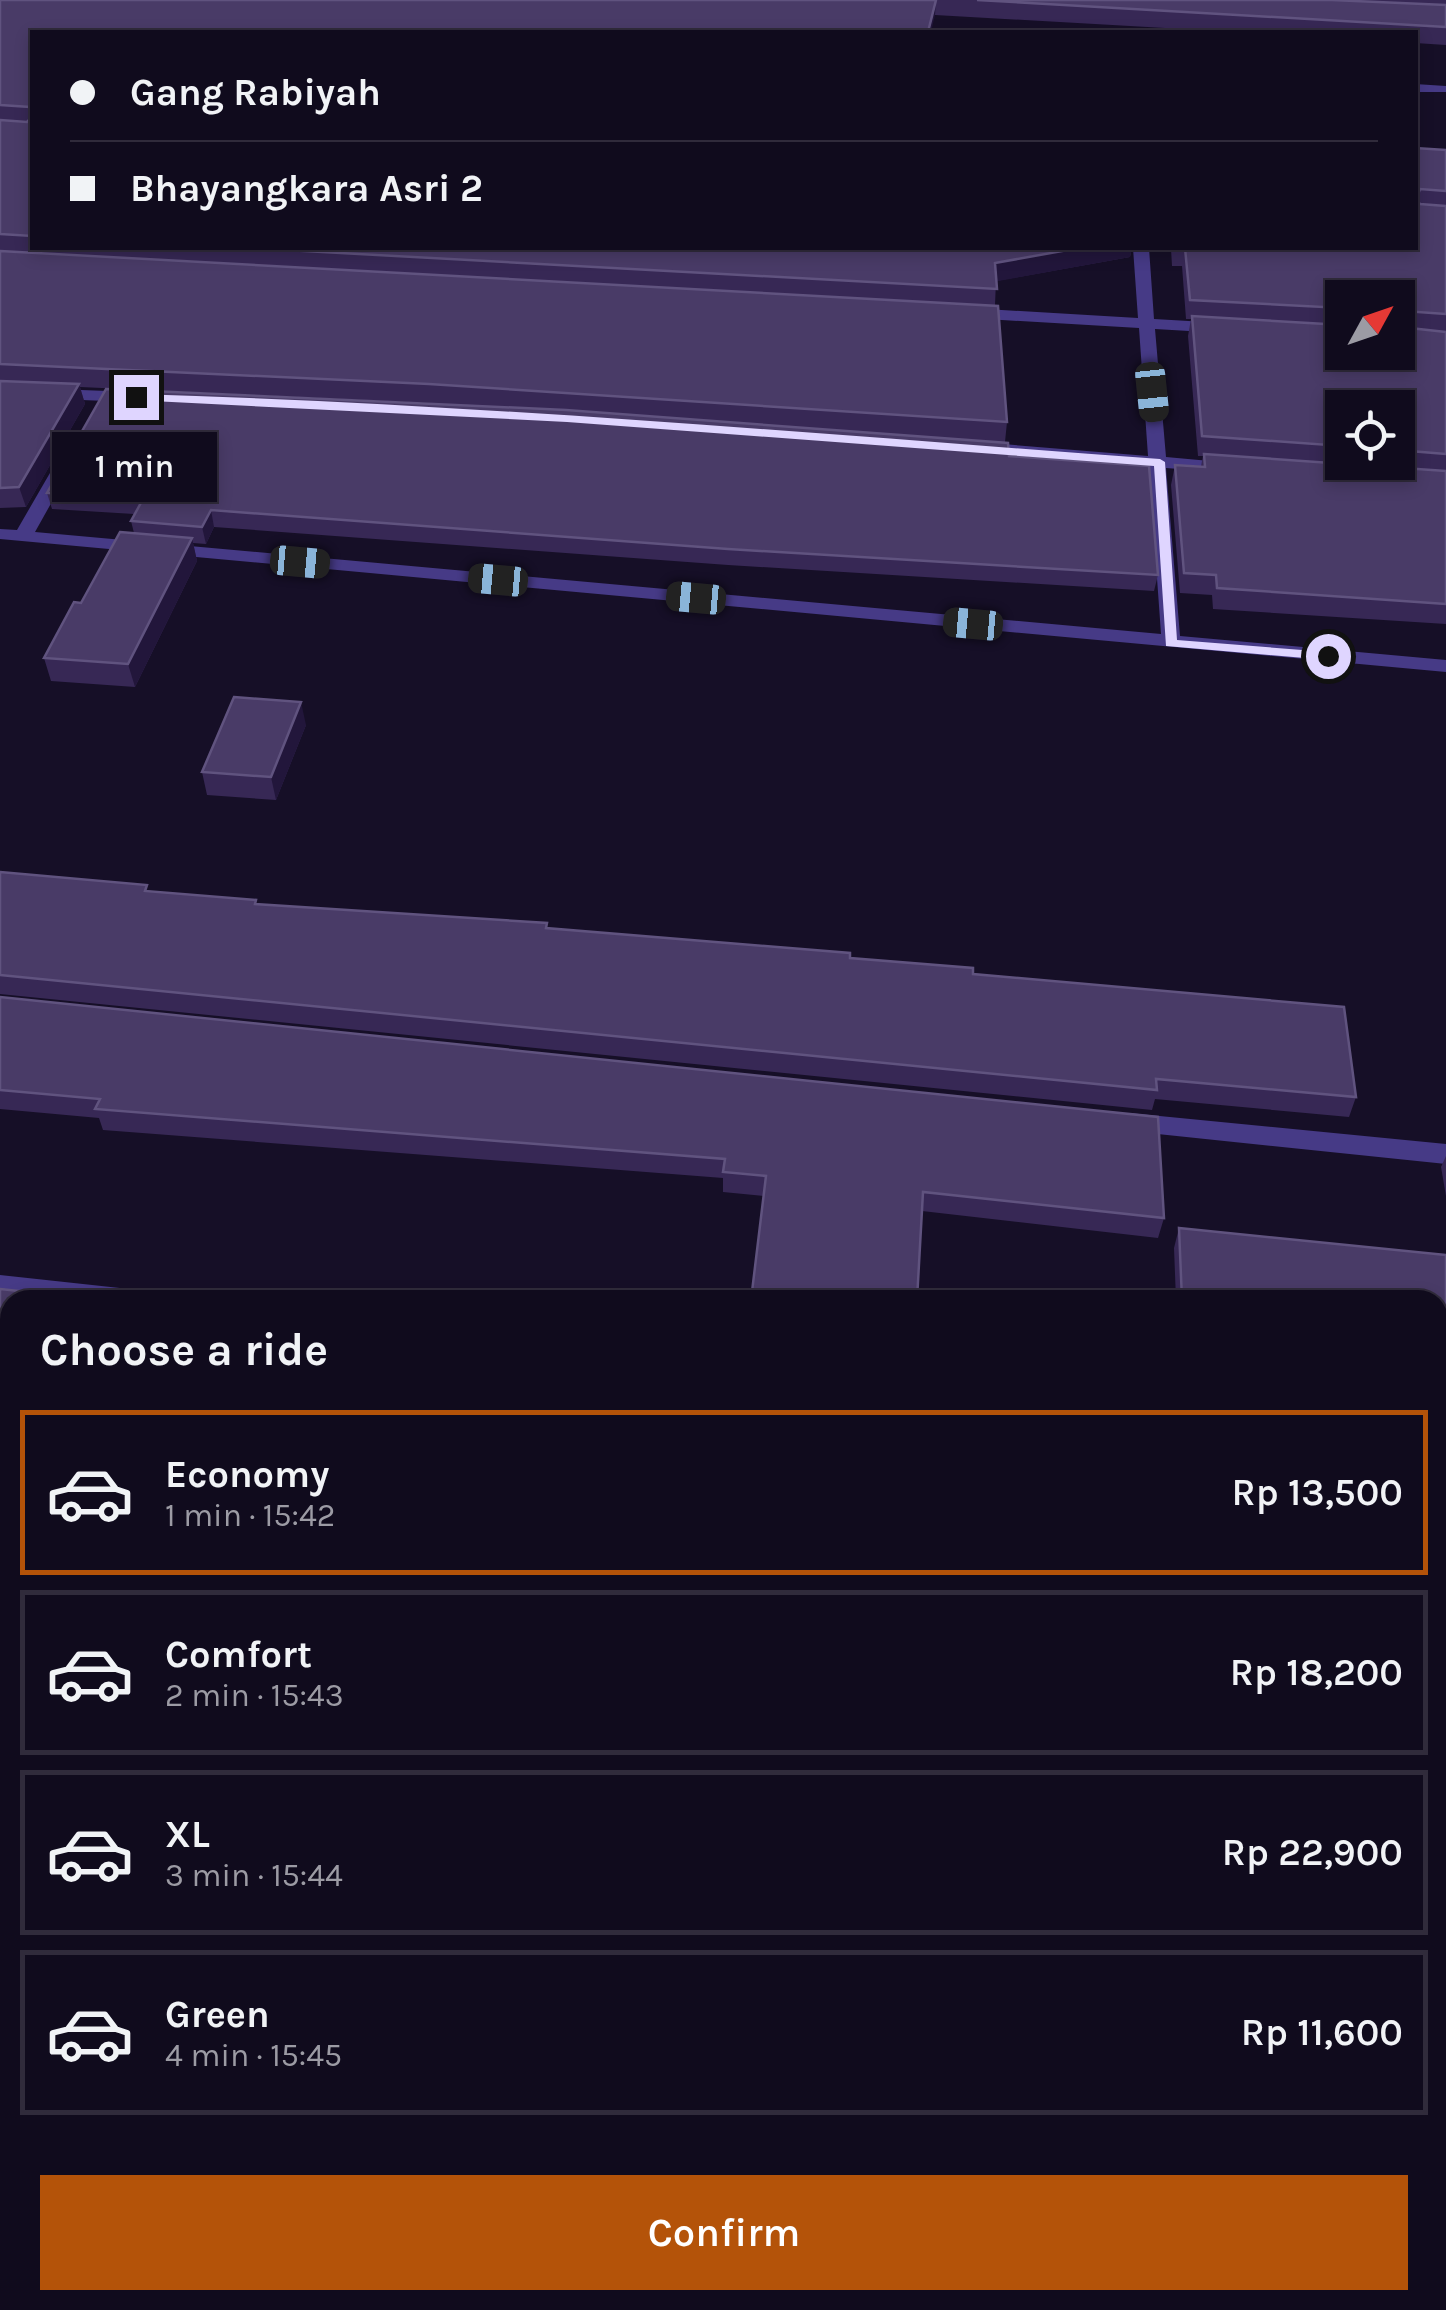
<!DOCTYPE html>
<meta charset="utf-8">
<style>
body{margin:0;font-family:Karla,sans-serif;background:#191426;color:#f1f3f6;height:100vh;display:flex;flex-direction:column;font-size:38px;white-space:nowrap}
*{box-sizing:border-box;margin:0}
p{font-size:32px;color:#9c9ba4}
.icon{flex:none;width:55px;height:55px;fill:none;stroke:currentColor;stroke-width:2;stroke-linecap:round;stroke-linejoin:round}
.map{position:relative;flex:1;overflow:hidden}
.drawer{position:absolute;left:0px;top:1290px;width:1448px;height:1020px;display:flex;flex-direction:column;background:#100b1d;border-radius:30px 30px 0 0;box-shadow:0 5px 15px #0003,0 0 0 2px #302b3b}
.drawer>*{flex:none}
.hud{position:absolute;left:30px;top:30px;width:1388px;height:220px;border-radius:0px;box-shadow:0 5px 15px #0003,0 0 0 2px #302b3b;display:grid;align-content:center;height:220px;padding:0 40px;background:#100b1d}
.needle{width:65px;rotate:50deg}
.controls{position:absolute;left:1325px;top:280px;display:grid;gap:20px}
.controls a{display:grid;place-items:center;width:90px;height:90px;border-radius:0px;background:#100b1d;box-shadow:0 5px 15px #0003,0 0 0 2px #302b3b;font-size:50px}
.end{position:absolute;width:45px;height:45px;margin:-22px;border:12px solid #dfd5ff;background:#111;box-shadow:0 0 0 5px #111}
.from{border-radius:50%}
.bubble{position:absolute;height:70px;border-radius:0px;background:#100b1d;box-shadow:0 5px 15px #0003,0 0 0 2px #302b3b;font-size:32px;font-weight:600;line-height:70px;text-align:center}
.car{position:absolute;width:30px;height:60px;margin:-30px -15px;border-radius:12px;box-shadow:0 0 8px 2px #0007;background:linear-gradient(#222 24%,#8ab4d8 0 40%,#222 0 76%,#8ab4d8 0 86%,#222 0)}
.hud b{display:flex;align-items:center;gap:35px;height:95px;font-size:38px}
.hud b+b{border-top:2px solid #302b3b}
.hud i{width:25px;height:25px;background:#f1f3f6}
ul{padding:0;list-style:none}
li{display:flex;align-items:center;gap:30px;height:165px;margin:0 20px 15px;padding:0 20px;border:5px solid #302b3b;border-radius:0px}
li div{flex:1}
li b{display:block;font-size:38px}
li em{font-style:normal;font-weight:600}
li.active{border-color:#b45309}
li>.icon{width:90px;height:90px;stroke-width:1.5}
h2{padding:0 40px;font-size:45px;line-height:120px}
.cta{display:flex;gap:20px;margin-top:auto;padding:20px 40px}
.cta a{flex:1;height:115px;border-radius:0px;background:#b45309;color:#fff;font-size:40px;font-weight:600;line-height:115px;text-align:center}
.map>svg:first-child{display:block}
</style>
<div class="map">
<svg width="1446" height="2310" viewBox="0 0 1446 2310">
<rect width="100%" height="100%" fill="#160f27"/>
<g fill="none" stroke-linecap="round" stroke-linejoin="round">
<g fill="#463a86" fill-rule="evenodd">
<polygon points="1415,84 1446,86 1446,92 1415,92"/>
<polygon points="1133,248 1149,248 1154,319 1223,323 1231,328 1223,333 1155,329 1166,457 1232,463 1241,468 1232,473 1166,468 1180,636 1446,660 1446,672 0,539 0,529 17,530 54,466 63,461 72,466 35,532 1161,634 1149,466 978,452 969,447 978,442 1148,456 1139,328 969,318 961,313 969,308 1138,318"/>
<polygon points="0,387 135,392 143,397 135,402 0,397"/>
<polygon points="1129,1113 1446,1144 1446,1164 1129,1131 1120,1129 1117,1122 1120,1115"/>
<polygon points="0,1275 129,1289 138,1292 142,1300 0,1297"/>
<polygon points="1438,1431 1446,1432 1446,1456 1438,1455"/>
<polygon points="0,2260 10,2262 10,2300 0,2298"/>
<polygon points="113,2300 211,2300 215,2310 117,2310"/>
</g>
</g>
<g fill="#372855" fill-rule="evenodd">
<polygon points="0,0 1446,0 1446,45 1415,43 1415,32 1235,32 935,15 32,32 32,248 1132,248 1130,257 996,281 995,305 1007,422 1005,442 1009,456 1158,575 1154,591 728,565 214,527 206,544 193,543 197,561 135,687 51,681 44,658 81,603 134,533 131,521 134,514 52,509 47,493 431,403 80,387 85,404 26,507 0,508"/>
<path d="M1415,148L1446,150V624L1213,609L1212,595L1180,593L1171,485L1175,465L1201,466L1203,456H1198L1188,336L1191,319H1186L1182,266H1172L1171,249L1153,252L1152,248H1415ZM1342,298L1398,352H1342ZM1342,408H1398V462H1342Z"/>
<polygon points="306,725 276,800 207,795 202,772"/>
<polygon points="0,872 257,904 547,928 850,958 973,974 1356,1097 1349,1117 1155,1099 1152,1110 0,994"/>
<polygon points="0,997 1164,1218 1158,1238 922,1211 723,1192 723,1178 103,1130 99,1118 0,1109"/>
<polygon points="1446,1156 1446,1196 1441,1167"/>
<polygon points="1179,1228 1446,1255 1446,1375 1438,1374 1438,1300 1176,1300 1174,1248"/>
<polygon points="0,1289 10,1300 10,1450 0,1449"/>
</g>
<g fill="#22163b">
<polygon points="936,0 935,15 931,32 928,32"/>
<polygon points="1079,248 1132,248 1130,257 993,282 995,263"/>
<polygon points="1154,248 1171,248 1171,249 1153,252"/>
<polygon points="79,384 85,404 26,507 19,487"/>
<polygon points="211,510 214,527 206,544 202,527"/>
<polygon points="192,538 197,561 135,687 128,664"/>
<polygon points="301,702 306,725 276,800 271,777"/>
</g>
<g fill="#493b67" stroke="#60537f" stroke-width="2.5">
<polygon points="0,0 936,0 928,32 32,32 32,236 0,234 0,120 27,122 31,118 30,107 0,105"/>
<polygon points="977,0 1332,0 1446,5 1446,27"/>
<polygon points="1415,148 1446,150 1446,191 1420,189 1416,200 1420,204 1446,206 1446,314 1404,311 1400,315 1401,327 1446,332 1446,454 1398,450 1398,408 1342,408 1342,446 1202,436 1192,316 1342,325 1342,352 1398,352 1398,298 1342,298 1342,308 1190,300 1185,248 1415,248"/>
<polygon points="249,248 1079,248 995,263 997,289"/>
<polygon points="0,251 998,306 1007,422 429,384 0,364"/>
<polygon points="0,381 79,384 19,487 0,488"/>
<polygon points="106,389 566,410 1008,443 1009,456 1149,466 1158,575 728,549 211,510 202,527 131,521 143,499 47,493"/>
<polygon points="1204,454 1446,471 1446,604 1217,588 1216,575 1184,573 1175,465 1205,467"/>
<polygon points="120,532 192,538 128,664 44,658 74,602 81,603"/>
<polygon points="234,697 301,702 271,777 202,772"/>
<polygon points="0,872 147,885 145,891 256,900 255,904 547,923 546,928 850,953 850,958 973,968 973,974 1344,1007 1356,1097 1156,1079 1157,1090 0,975"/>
<polygon points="0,997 1158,1117 1164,1218 923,1192 917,1300 751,1300 766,1176 723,1172 725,1159 95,1109 100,1099 0,1090"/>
<polygon points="1179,1228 1446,1255 1446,1355 1438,1354 1438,1300 1182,1300"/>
<polygon points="0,1289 104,1300 10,1300 10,1433 0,1432"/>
</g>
<path fill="#dfd5ff" d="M136,394C478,404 818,434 1160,459L1165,462L1177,640L1328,652L1334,656L1328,660L1166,646L1154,466L567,422L132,400Z"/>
</svg>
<div class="controls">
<a><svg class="needle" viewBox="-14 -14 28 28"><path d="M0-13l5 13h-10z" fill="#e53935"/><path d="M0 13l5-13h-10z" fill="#9c9ba4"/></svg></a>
<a><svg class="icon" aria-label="locate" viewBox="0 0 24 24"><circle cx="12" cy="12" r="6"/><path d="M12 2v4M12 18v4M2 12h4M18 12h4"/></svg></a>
</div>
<i class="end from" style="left:1328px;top:656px"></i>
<i class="end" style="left:136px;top:397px"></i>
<div class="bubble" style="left:52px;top:432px;width:165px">1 min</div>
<i class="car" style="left:1152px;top:392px;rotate:174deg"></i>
<i class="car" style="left:300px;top:562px;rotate:95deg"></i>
<i class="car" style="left:498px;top:580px;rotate:275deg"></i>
<i class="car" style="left:696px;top:598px;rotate:275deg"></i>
<i class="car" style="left:973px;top:624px;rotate:275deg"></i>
<div class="hud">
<b><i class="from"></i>Gang Rabiyah</b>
<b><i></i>Bhayangkara Asri 2</b>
</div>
<section class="drawer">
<h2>Choose a ride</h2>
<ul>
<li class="active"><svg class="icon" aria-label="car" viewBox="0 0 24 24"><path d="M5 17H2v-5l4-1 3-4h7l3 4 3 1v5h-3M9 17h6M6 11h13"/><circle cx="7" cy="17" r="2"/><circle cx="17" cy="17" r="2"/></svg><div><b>Economy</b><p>1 min · 15:42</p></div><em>Rp 13,500</em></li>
<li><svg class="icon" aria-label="car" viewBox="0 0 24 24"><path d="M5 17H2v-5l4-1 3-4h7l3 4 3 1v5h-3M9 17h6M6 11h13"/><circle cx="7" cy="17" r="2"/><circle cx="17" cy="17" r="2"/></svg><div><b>Comfort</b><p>2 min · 15:43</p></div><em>Rp 18,200</em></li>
<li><svg class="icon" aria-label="car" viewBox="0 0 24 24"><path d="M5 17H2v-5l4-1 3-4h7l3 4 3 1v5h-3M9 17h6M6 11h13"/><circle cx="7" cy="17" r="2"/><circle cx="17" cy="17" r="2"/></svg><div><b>XL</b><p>3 min · 15:44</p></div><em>Rp 22,900</em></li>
<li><svg class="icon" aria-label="car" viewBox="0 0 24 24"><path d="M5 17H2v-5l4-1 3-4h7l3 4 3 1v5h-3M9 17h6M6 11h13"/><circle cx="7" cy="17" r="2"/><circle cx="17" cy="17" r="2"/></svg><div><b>Green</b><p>4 min · 15:45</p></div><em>Rp 11,600</em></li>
</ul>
<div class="cta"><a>Confirm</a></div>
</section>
</div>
